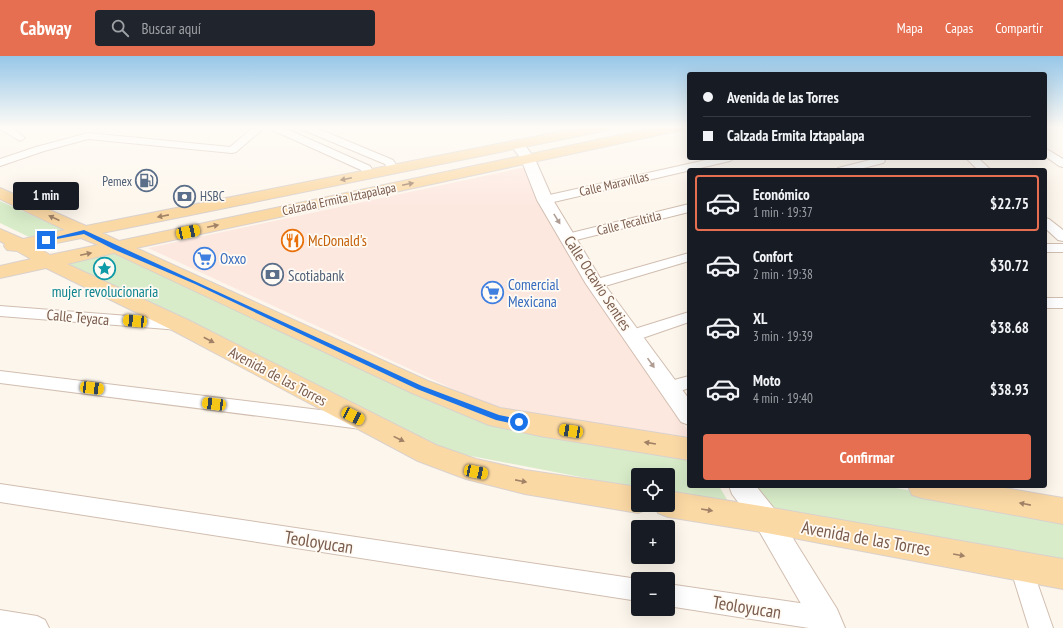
<!DOCTYPE html>
<html lang="es">
<meta charset="utf-8">
<style>
body{margin:0;font-family:"PT Sans Narrow",sans-serif;background:#20242c;color:#f1f3f6;height:100vh;display:flex;flex-direction:column;font-size:15px;white-space:nowrap}
*{box-sizing:border-box;margin:0}
p{font-size:13px;color:#9ea1a6}
.icon{flex:none;width:22px;height:22px;fill:none;stroke:currentColor;stroke-width:2;stroke-linecap:round;stroke-linejoin:round}
.map{position:relative;flex:1;overflow:hidden}
.side{position:absolute;left:687px;top:112px;width:360px;height:320px;display:flex;flex-direction:column;background:#171b24;border-radius:4px;box-shadow:0 4px 16px #0002}
.side>*{flex:none}
.guide{position:absolute;left:687px;top:16px;width:360px;height:88px;border-radius:4px;box-shadow:0 4px 16px #0002;display:grid;align-content:center;height:88px;padding:0 16px;background:#171b24}
.tools{position:absolute;left:631px;top:412px;display:grid;gap:8px}
.tools a{display:grid;place-items:center;width:44px;height:44px;border-radius:4px;background:#171b24;box-shadow:0 4px 16px #0002;font-size:20px}
.end{position:absolute;width:18px;height:18px;margin:-9px;border:5px solid #1a73e8;background:#fff;box-shadow:0 0 0 2px #fff}
.from{border-radius:50%}
.bubble{position:absolute;height:28px;border-radius:4px;background:#171b24;box-shadow:0 4px 16px #0002;font-size:13px;font-weight:700;line-height:28px;text-align:center}
.car{position:absolute;width:12px;height:24px;margin:-12px -6px;border-radius:5px;box-shadow:0 0 3px 1px #0007;background:linear-gradient(#f5c518 24%,#345 0 40%,#f5c518 0 76%,#345 0 86%,#f5c518 0)}
.guide b{display:flex;align-items:center;gap:14px;height:38px;font-size:15px}
.guide b+b{border-top:1px solid #363941}
.guide i{width:10px;height:10px;background:#f1f3f6}
ul{padding:7px 0 0;list-style:none}
li{display:flex;align-items:center;gap:12px;height:56px;margin:0 8px 6px;padding:0 8px;border:2px solid transparent;border-radius:4px}
li div{flex:1}
li b{display:block;font-size:15px}
li em{font-style:normal;font-weight:700}
li.current{border-color:#e76f51}
li>.icon{width:36px;height:36px;stroke-width:1.5}
.button{display:flex;gap:8px;margin-top:auto;padding:8px 16px}
.button a{flex:1;height:46px;border-radius:4px;background:#e76f51;color:#fff;font-size:16px;font-weight:700;line-height:46px;text-align:center}
header{display:flex;align-items:center;gap:24px;box-sizing:border-box;height:56px;padding:0 20px;background:#e76f51;color:#fff}
header strong{font-size:19px}
nav{display:flex;gap:22px;margin-inline-start:auto;font-size:14px}
.search{width:280px;height:36px;background:#20242c;display:flex;align-items:center;gap:10px;box-sizing:border-box;padding:0 14px;border-radius:4px;color:#9ea1a6;font-size:15px}
.map>svg:first-child{display:block}
</style>
<header>
<strong>Cabway</strong>
<div class="search"><svg class="icon" aria-label="search" viewBox="0 0 24 24"><circle cx="10" cy="10" r="6"/><path d="M15 15l6 6"/></svg>Buscar aquí</div>
<nav><a>Mapa</a><a>Capas</a><a>Compartir</a></nav>
</header>
<div class="map">
<svg width="1063" height="572" viewBox="0 0 1063 572">
<rect width="100%" height="100%" fill="#fdf6ec"/>
<polygon fill="#fde8e0" points="526,111 550,165 689,376 689,381 492,351 148,192"/>
<g fill="#d8ecc9">
<polygon points="0,145 64,174 29,181 0,167"/>
<polygon points="112,197 473,363 689,400 689,430 719,430 731,450 668,438 668,419 638,419 638,432 450,396 66,207"/>
<polygon points="754,430 884,430 1063,461 1063,506 774,457"/>
</g>
<g fill="none" stroke-linecap="round" stroke-linejoin="round">
<defs>
<g id="minor">
<polygon points="0,71 11,71 25,82 20,85 0,73"/>
<polygon points="254,71 265,71 236,96 232,97 88,83 44,95 0,110 0,103 36,91 88,77 230,91"/>
<polygon points="269,71 282,71 370,110 375,118 373,120 365,120 361,114 270,73"/>
<polygon points="300,71 314,71 393,104 399,113 397,115 389,115 385,108 301,73"/>
<polygon points="1045,92 1063,103 1063,111 1059,110 1045,100"/>
<polygon points="715,102 735,102 730,105 545,148 541,147 539,144 541,141 545,140"/>
<polygon points="878,102 883,103 885,105 883,107 856,114 836,114 838,112"/>
<polygon points="966,102 978,102 991,114 978,114"/>
<polygon points="689,148 689,156 568,186 563,185 561,182 563,179"/>
<polygon points="1045,162 1049,163 1063,174 1063,185 1058,184 1045,172"/>
<rect x="1045" y="188" width="18" height="8"/>
<polygon points="689,197 689,205 595,233 590,231 588,228 590,225"/>
<rect x="1045" y="242" width="18" height="10"/>
<polygon points="0,250 180,264 185,265 188,269 185,273 180,274 0,260"/>
<polygon points="689,256 689,266 631,286 625,284 623,280 625,276"/>
<polygon points="0,315 361,359 367,361 370,366 367,371 361,373 0,327"/>
<polygon points="689,320 689,332 669,339 663,337 660,332 663,327"/>
<polygon points="0,428 638,523 638,545 0,446"/>
<polygon points="1021,500 1029,503 1053,572 1029,572 1010,511 1013,503"/>
<polygon points="668,528 827,551 835,555 839,563 834,572 809,572 668,550"/>
<polygon points="0,554 37,560 45,564 49,572 0,572"/>
</g>
<g id="tertiary">
<polygon points="517,84 522,85 535,103 553,144 602,225 689,343 689,369 681,366 586,228 537,144 521,103 510,88 512,85"/>
<polygon points="729,430 756,430 776,455 837,553 845,572 815,572 758,473 732,438"/>
</g>
<g id="primary">
<path d="M583,71H610L608,74L603,75L102,177L119,185L658,71H684L682,74L677,75L136,192L428,325L500,352L689,382V404L540,380L489,369L412,337L114,197L67,208L188,264L436,389L476,403L525,414L638,431V449H650L648,453L638,457L525,438L466,423L418,405L172,274L46,212L0,222V210L31,203L17,195L7,194L4,190L5,188L0,185V173L23,183L65,174L0,143V132L86,170ZM81,182L98,189L50,199L37,191Z"/>
<polygon points="908,430 993,430 1063,442 1063,468 922,442 912,439"/>
<polygon points="668,435 767,451 1063,503 1063,533 767,477 668,461 658,457 654,449 668,449"/>
</g>
</defs>
<use href="#minor" stroke="#d1beb0" stroke-width="2"/>
<use href="#tertiary" stroke="#d1beb0" stroke-width="2"/>
<use href="#primary" stroke="#dad1cd" stroke-width="2"/>
<use href="#minor" fill="#fff" fill-rule="evenodd"/>
<use href="#tertiary" fill="#fff" fill-rule="evenodd"/>
<use href="#primary" fill="#fbd9a5" fill-rule="evenodd"/>
</g>
<defs><path id="oneway-solid" d="M-6-.8H1V-3.2L6.5 0L1 3.2V.8H-6Z"/></defs>
<g fill="#a18267">
<use href="#oneway-solid" transform="translate(346 123) rotate(168)"/>
<use href="#oneway-solid" transform="translate(408 128) rotate(-12)"/>
<use href="#oneway-solid" transform="translate(163 160) rotate(169)"/>
<use href="#oneway-solid" transform="translate(54 162) rotate(-155)"/>
<use href="#oneway-solid" transform="translate(213 170) rotate(-12)"/>
<use href="#oneway-solid" transform="translate(86 198) rotate(-12)"/>
<use href="#oneway-solid" transform="translate(209 284) rotate(28)"/>
<use href="#oneway-solid" transform="translate(399 383) rotate(26)"/>
<use href="#oneway-solid" transform="translate(650 387) rotate(-171)"/>
<use href="#oneway-solid" transform="translate(521 425) rotate(11)"/>
<use href="#oneway-solid" transform="translate(1025 448) rotate(-169)"/>
<use href="#oneway-solid" transform="translate(707 454) rotate(9)"/>
<use href="#oneway-solid" transform="translate(959 499) rotate(10)"/>
</g>
<g fill="#af9d94">
<use href="#oneway-solid" transform="translate(557 163) rotate(58)"/>
<use href="#oneway-solid" transform="translate(651 307) rotate(55)"/>
</g>
<linearGradient id="sky" x2="0" y2="1"><stop stop-color="#97c7e8"/><stop offset="0.47" stop-color="#fefbf6"/><stop offset="1" stop-color="#fefbf6" stop-opacity="0"/></linearGradient>
<rect width="1063" height="151" fill="url(#sky)"/>
<polygon fill="#1a73e8" points="84,174 422,330 499,359 519,363 522,366 519,369 496,364 417,333 195,228 113,193 84,178 46,185 44,184"/>
<defs>
<symbol id="fuel-ring" viewBox="-11 -11 22 22"><circle r="9.5" fill="#fffaf3" stroke="#5c6f8a" stroke-width="1.5"/><path d="M-5.5-6h7V0h2V4h1.3V-2.5L3-4.5l.8-.8L6-3V5H2.5V1h-1V6h-7ZM-4.2-4.7v3.2H.2V-4.7Z" fill="#5c6f8a"/></symbol>
<symbol id="bank-ring" viewBox="-11 -11 22 22"><circle r="9.5" fill="#fffaf3" stroke="#5c6f8a" stroke-width="1.5"/><path d="M-6-4H6V4H-6ZM0-2.3a2.3 2.3 0 1 0 0 4.6a2.3 2.3 0 1 0 0-4.6Z" fill="#5c6f8a"/></symbol>
<symbol id="restaurant-ring" viewBox="-11 -11 22 22"><circle r="9.5" fill="#fffaf3" stroke="#e8710a" stroke-width="1.5"/><path d="M-5-6h1v4h1v-4h1v4h1v-4h1v5L-1.5 .5V6h-2V.5L-5-1ZM5-6V6H3V1.5H1.5Q1.5-4 5-6Z" fill="#e8710a"/></symbol>
<symbol id="supermarket-ring" viewBox="-11 -11 22 22"><circle r="9.5" fill="#fffaf3" stroke="#3f7fe0" stroke-width="1.5"/><path d="M-6-5.5h2.5l.6 2H6L4.5 2H-2.5L-4.4-4H-6ZM-1.5 3.2a1.3 1.3 0 1 0 .1 0ZM3 3.2a1.3 1.3 0 1 0 .1 0Z" fill="#3f7fe0"/></symbol>
<symbol id="sight-ring" viewBox="-11 -11 22 22"><circle r="9.5" fill="#fffaf3" stroke="#0f9aa8" stroke-width="1.5"/><path d="M0-6L1.8-2.2L6-1.7L2.9 1.2L3.7 5.4L0 3.3L-3.7 5.4L-2.9 1.2L-6-1.7L-1.8-2.2Z" fill="#0f9aa8"/></symbol>
</defs>
<g fill-rule="evenodd">
<use href="#fuel-ring" x="134" y="112" width="25" height="25"/>
<use href="#bank-ring" x="172" y="128" width="25" height="25"/>
<use href="#restaurant-ring" x="280" y="172" width="25" height="25"/>
<use href="#supermarket-ring" x="192" y="190" width="25" height="25"/>
<use href="#sight-ring" x="92" y="200" width="25" height="25"/>
<use href="#bank-ring" x="260" y="206" width="25" height="25"/>
<use href="#supermarket-ring" x="480" y="224" width="25" height="25"/>
</g>
<g text-anchor="middle" dominant-baseline="central" stroke-width="3.5" stroke-linejoin="round" paint-order="stroke">
<g font-size="13" fill="#4e5e75" stroke="#fffaf3" text-anchor="end">
<text x="132" y="125">Pemex</text>
<text x="200" y="140" text-anchor="start">HSBC</text>
</g>
<g font-size="13" fill="#7a5c4d" stroke="#fffaf3">
<text transform="translate(614 128) rotate(-13)">Calle Maravillas</text>
<text transform="translate(339 143) rotate(-12)">Calzada Ermita Iztapalapa</text>
<text transform="translate(629 167) rotate(-14)">Calle Tecaltitla</text>
</g>
<g font-size="15" fill="#c56008" stroke="#fffaf3" text-anchor="start">
<text x="308" y="184">McDonald's</text>
</g>
<g font-size="15" fill="#366cbe" stroke="#fffaf3" text-anchor="start">
<text x="220" y="202">Oxxo</text>
<text x="508" y="228">Comercial<tspan x="508" dy="17">Mexicana</tspan></text>
</g>
<g font-size="15" fill="#4e5e75" stroke="#fffaf3" text-anchor="start">
<text x="288" y="219">Scotiabank</text>
</g>
<g font-size="15" fill="#7a5c4d" stroke="#fffaf3">
<text transform="translate(598 227) rotate(57)">Calle Octavio Senties</text>
<text transform="translate(78 261) rotate(5)">Calle Teyaca</text>
<text transform="translate(278 320) rotate(28)">Avenida de las Torres</text>
</g>
<g font-size="15" fill="#0d838f" stroke="#fffaf3">
<text x="105" y="235">mujer revolucionaria</text>
</g>
<g font-size="18" fill="#7a5c4d" stroke="#fffaf3">
<text transform="translate(866 482) rotate(10)">Avenida de las Torres</text>
<text transform="translate(319 486) rotate(9)">Teoloyucan</text>
<text transform="translate(747 551) rotate(9)">Teoloyucan</text>
</g>
</g>
</svg>
<div class="tools">
<a><svg class="icon" aria-label="locate" viewBox="0 0 24 24"><circle cx="12" cy="12" r="6"/><path d="M12 2v4M12 18v4M2 12h4M18 12h4"/></svg></a>
<a>+</a>
<a>−</a>
</div>
<i class="end from" style="left:519px;top:366px"></i>
<i class="end" style="left:46px;top:184px"></i>
<div class="bubble" style="left:13px;top:126px;width:66px">1 min</div>
<i class="car" style="left:188px;top:176px;rotate:78deg"></i>
<i class="car" style="left:135px;top:265px;rotate:275deg"></i>
<i class="car" style="left:92px;top:332px;rotate:97deg"></i>
<i class="car" style="left:214px;top:348px;rotate:277deg"></i>
<i class="car" style="left:353px;top:360px;rotate:117deg"></i>
<i class="car" style="left:571px;top:375px;rotate:279deg"></i>
<i class="car" style="left:476px;top:416px;rotate:102deg"></i>
<div class="guide">
<b><i class="from"></i>Avenida de las Torres</b>
<b><i></i>Calzada Ermita Iztapalapa</b>
</div>
<section class="side">
<ul>
<li class="current"><svg class="icon" aria-label="car" viewBox="0 0 24 24"><path d="M5 17H2v-5l4-1 3-4h7l3 4 3 1v5h-3M9 17h6M6 11h13"/><circle cx="7" cy="17" r="2"/><circle cx="17" cy="17" r="2"/></svg><div><b>Económico</b><p>1 min · 19:37</p></div><em>$22.75</em></li>
<li><svg class="icon" aria-label="car" viewBox="0 0 24 24"><path d="M5 17H2v-5l4-1 3-4h7l3 4 3 1v5h-3M9 17h6M6 11h13"/><circle cx="7" cy="17" r="2"/><circle cx="17" cy="17" r="2"/></svg><div><b>Confort</b><p>2 min · 19:38</p></div><em>$30.72</em></li>
<li><svg class="icon" aria-label="car" viewBox="0 0 24 24"><path d="M5 17H2v-5l4-1 3-4h7l3 4 3 1v5h-3M9 17h6M6 11h13"/><circle cx="7" cy="17" r="2"/><circle cx="17" cy="17" r="2"/></svg><div><b>XL</b><p>3 min · 19:39</p></div><em>$38.68</em></li>
<li><svg class="icon" aria-label="car" viewBox="0 0 24 24"><path d="M5 17H2v-5l4-1 3-4h7l3 4 3 1v5h-3M9 17h6M6 11h13"/><circle cx="7" cy="17" r="2"/><circle cx="17" cy="17" r="2"/></svg><div><b>Moto</b><p>4 min · 19:40</p></div><em>$38.93</em></li>
</ul>
<div class="button"><a>Confirmar</a></div>
</section>
</div>
